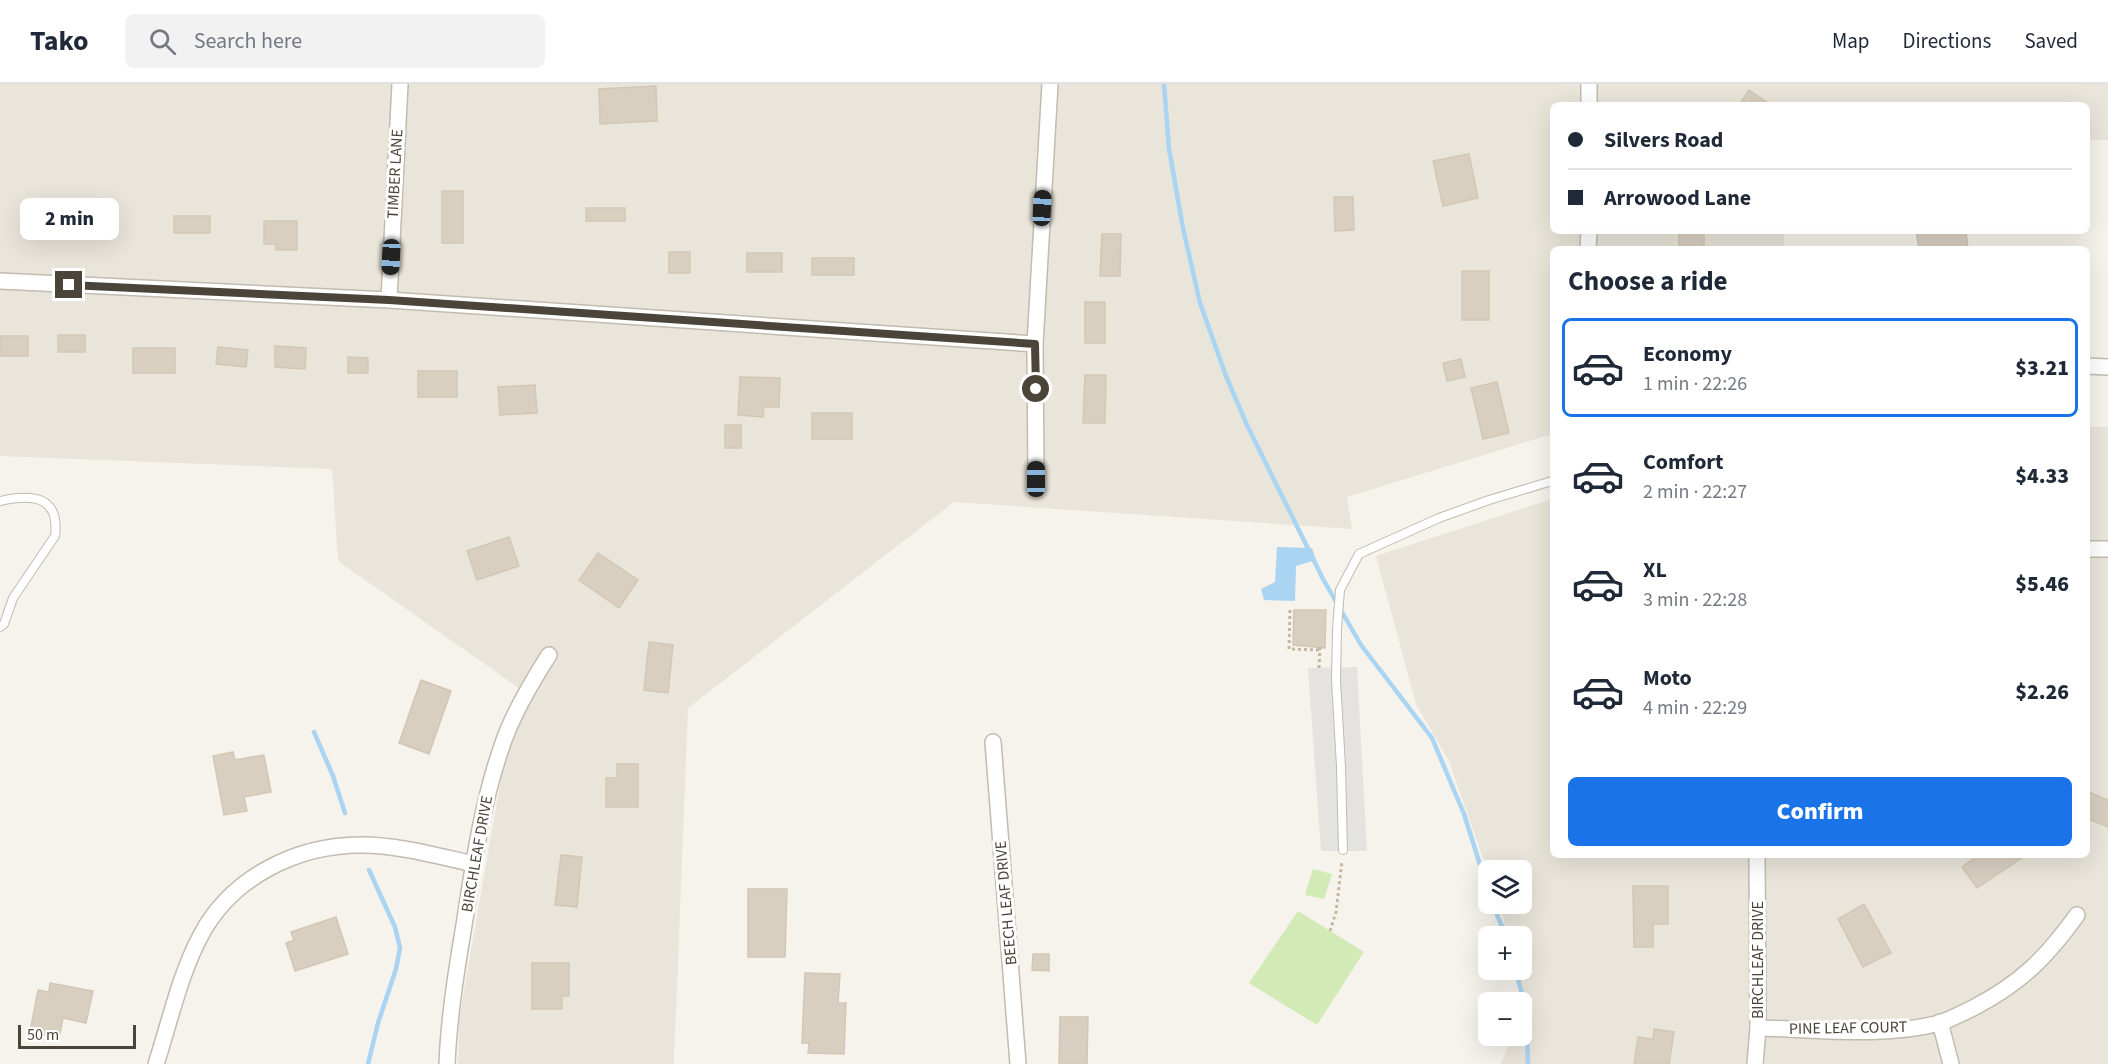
<!DOCTYPE html>
<meta charset="utf-8">
<style>
body{margin:0;font-family:"Source Sans 3",sans-serif;background:#f2f2f3;color:#1f2937;height:100vh;display:flex;flex-direction:column;font-size:22px;white-space:nowrap}
*{box-sizing:border-box;margin:0}
p{font-size:20px;color:#747a83}
.icon{flex:none;width:33px;height:33px;fill:none;stroke:currentColor;stroke-width:2;stroke-linecap:round;stroke-linejoin:round}
.map{position:relative;flex:1;overflow:hidden}
.details{position:absolute;left:1550px;top:162px;width:540px;height:612px;display:flex;flex-direction:column;background:#fff;border-radius:9px;box-shadow:0 6px 24px #0002}
.details>*{flex:none}
.top-card{position:absolute;left:1550px;top:18px;width:540px;height:132px;border-radius:9px;box-shadow:0 6px 24px #0002;display:grid;align-content:center;height:132px;padding:0 18px;background:#fff}
.tools{position:absolute;left:1478px;top:776px;display:grid;gap:12px}
.tools a{display:grid;place-items:center;width:54px;height:54px;border-radius:9px;background:#fff;box-shadow:0 6px 24px #0002;font-size:30px}
.scale{position:absolute;left:18px;bottom:15px;width:118px;box-sizing:border-box;padding-left:6px;border:3px solid #4b4439;border-top:0;font-size:16px;line-height:21px;white-space:nowrap;color:#4b4439;-webkit-text-stroke:4px #fff;paint-order:stroke}
.end{position:absolute;width:27px;height:27px;margin:-14px;border:8px solid #4b4439;background:#fff;box-shadow:0 0 0 3px #fff}
.from{border-radius:50%}
.bubble{position:absolute;height:42px;border-radius:9px;background:#fff;box-shadow:0 6px 24px #0002;font-size:20px;font-weight:800;line-height:42px;text-align:center}
.car{position:absolute;width:18px;height:36px;margin:-18px -9px;border-radius:8px;box-shadow:0 0 4px 2px #0007;background:linear-gradient(#222 24%,#8ab4d8 0 40%,#222 0 76%,#8ab4d8 0 86%,#222 0)}
.top-card b{display:flex;align-items:center;gap:21px;height:57px;font-size:22px}
.top-card b+b{border-top:2px solid #e0e1e3}
.top-card i{width:15px;height:15px;background:#1f2937}
ul{padding:0;list-style:none}
li{display:flex;align-items:center;gap:18px;height:99px;margin:0 12px 9px;padding:0 6px;border:3px solid transparent;border-radius:9px}
li div{flex:1}
li b{display:block;font-size:22px}
li em{font-style:normal;font-weight:800}
li.on{border-color:#1a73e8}
li>.icon{width:54px;height:54px;stroke-width:1.5}
h2{padding:0 18px;font-size:27px;line-height:72px}
.primary-button{display:flex;gap:12px;margin-top:auto;padding:12px 18px}
.primary-button a{flex:1;height:69px;border-radius:9px;background:#1a73e8;color:#fff;font-size:24px;font-weight:800;line-height:69px;text-align:center}
header{display:flex;align-items:center;gap:36px;box-sizing:border-box;height:84px;padding:0 30px;background:#fff;border-bottom:2px solid #e0e1e3}
header strong{font-size:28px}
nav{display:flex;gap:33px;margin-inline-start:auto;font-size:21px}
.search{width:420px;height:54px;background:#f2f2f3;display:flex;align-items:center;gap:15px;box-sizing:border-box;padding:0 21px;border-radius:9px;color:#747a83;font-size:22px}
.map>svg:first-child{display:block}
</style>
<header>
<strong>Tako</strong>
<div class="search"><svg class="icon" aria-label="search" viewBox="0 0 24 24"><circle cx="10" cy="10" r="6"/><path d="M15 15l6 6"/></svg>Search here</div>
<nav><a>Map</a><a>Directions</a><a>Saved</a></nav>
</header>
<div class="map">
<svg width="2108" height="980" viewBox="0 0 2108 980">
<rect width="100%" height="100%" fill="#f6f3ec"/>
<g fill="#eae5da">
<polygon points="0,0 2108,0 2108,56 2087,56 2086,21 1552,21 1552,147 1784,147 1784,165 1552,165 1552,350 1347,413 1352,445 954,418 688,624 674,980 458,980 459,935 505,672 516,642 533,614 338,477 332,385 0,372"/>
<polygon points="2087,343 2108,343 2108,980 1501,980 1513,951 1521,951 1521,932 1525,922 1516,885 1521,885 1521,852 1508,852 1499,819 1521,819 1521,786 1488,786 1488,788 1448,675 1416,620 1376,472 1552,415 1552,771 2086,771"/>
</g>
<g fill="#d2eab5">
<polygon points="1313,785 1332,790 1324,815 1305,811"/>
<polygon points="1298,827 1364,868 1317,941 1249,899"/>
</g>
<polygon fill="#e5e3e0" points="1357,583 1367,767 1321,767 1308,584"/>
<polygon fill="#a9d4f2" points="1277,463 1312,464 1316,476 1296,482 1295,517 1264,516 1261,505 1275,498"/>
<g fill="none" stroke-linecap="round" stroke-linejoin="round">
<g stroke="#a9d4f2" stroke-width="4.5">
<polyline points="1164,0 1169,65 1183,144 1200,219 1226,292 1247,341 1323,495 1361,561 1432,654 1464,730 1488,806"/>
<polyline points="314,648 333,692 345,729"/>
<polyline points="1492,819 1506,852"/>
<polyline points="1515,885 1526,924 1528,980"/>
<polyline points="368,980 378,939 396,885 400,864 395,843 369,786"/>
</g>
</g>
<g fill="#d8cfc1" stroke="#d3c7b4" stroke-width="1.5">
<polygon points="656,2 657,37 600,40 599,5"/>
<polygon points="1749,6 1771,21 1739,21"/>
<polygon points="1469,70 1478,114 1443,122 1433,77"/>
<rect x="442" y="107" width="21" height="52"/>
<polygon points="1334,113 1353,113 1354,146 1335,147"/>
<rect x="44" y="119" width="27" height="27"/>
<rect x="586" y="124" width="39" height="13"/>
<rect x="174" y="132" width="36" height="17"/>
<polygon points="264,137 297,137 297,166 276,166 276,160 264,160"/>
<rect x="1679" y="147" width="25" height="18"/>
<polygon points="1916,147 1966,147 1968,165 1919,165"/>
<polygon points="1102,150 1121,150 1120,192 1100,192"/>
<rect x="669" y="168" width="21" height="21"/>
<rect x="747" y="169" width="35" height="19"/>
<rect x="812" y="174" width="42" height="17"/>
<rect x="1462" y="187" width="27" height="49"/>
<rect x="1085" y="218" width="20" height="41"/>
<rect x="58" y="251" width="27" height="17"/>
<rect x="0" y="252" width="28" height="20"/>
<polygon points="275,262 306,264 305,285 275,283"/>
<polygon points="218,263 248,266 246,283 216,280"/>
<rect x="133" y="264" width="42" height="25"/>
<polygon points="348,273 368,274 368,289 348,289"/>
<polygon points="1461,275 1465,293 1447,297 1443,279"/>
<rect x="418" y="287" width="39" height="26"/>
<polygon points="1085,291 1106,291 1105,339 1083,339"/>
<polygon points="740,293 780,294 779,323 764,323 763,333 738,331"/>
<polygon points="1497,298 1509,349 1483,355 1471,304"/>
<polygon points="535,301 537,329 500,331 498,303"/>
<rect x="812" y="329" width="40" height="26"/>
<rect x="725" y="341" width="16" height="23"/>
<polygon points="509,453 519,482 477,496 467,467"/>
<polygon points="598,469 638,496 619,524 579,496"/>
<polygon points="1294,526 1326,526 1325,564 1293,561"/>
<polygon points="649,558 673,561 668,609 644,606"/>
<polygon points="421,596 451,607 429,670 399,659"/>
<polygon points="233,668 235,676 264,671 271,708 244,713 247,727 224,731 213,672"/>
<polygon points="617,680 638,680 638,723 606,723 606,694 617,694"/>
<polygon points="2086,707 2108,716 2108,743 2086,734"/>
<polygon points="561,771 582,773 577,823 555,821"/>
<polygon points="1979,771 2026,771 1977,804 1962,783"/>
<polygon points="1633,802 1668,802 1668,840 1653,840 1653,863 1634,863"/>
<polygon points="748,805 787,805 785,873 748,873"/>
<polygon points="1864,820 1891,869 1863,883 1838,835"/>
<polygon points="336,833 348,870 295,887 286,859 294,856 291,848"/>
<polygon points="1033,870 1049,870 1049,887 1032,886"/>
<polygon points="532,879 569,879 569,912 562,912 562,925 532,925"/>
<polygon points="805,889 840,890 838,919 846,919 844,970 808,969 809,959 802,959"/>
<polygon points="50,899 93,907 86,939 63,934 59,954 30,948 38,906 49,908"/>
<polygon points="1060,933 1088,933 1087,980 1059,980"/>
<polygon points="1654,945 1674,948 1669,980 1634,980 1638,953 1653,955"/>
</g>
<g fill="none" stroke-linecap="round" stroke-linejoin="round">
<defs>
<g id="service">
<path d="M0,417C31,410 60,411 55,452L13,514L4,540L0,543"/>
<polyline points="1343,766 1341,683 1336,596 1337,545 1340,506 1359,470 1439,434 1489,416 1552,397"/>
</g>
<g id="minor">
<polyline points="1589,21 1589,0"/>
<polyline points="1588,165 1589,147"/>
<polyline points="0,197 389,216 1035,260"/>
<polyline points="389,216 400,0"/>
<polyline points="2086,282 2108,283"/>
<polyline points="1036,395 1035,260 1050,0"/>
<polyline points="2086,465 2108,465"/>
<polyline points="993,658 1018,980"/>
<polyline points="1940,938 1951,980"/>
<path d="M1758,944C1817,945 1882,954 1940,939C1951,935 1963,929 1973,924C2021,899 2046,874 2077,831"/>
<path d="M156,980C170,937 180,890 201,851C232,793 297,761 361,761C399,761 437,772 474,780"/>
<path d="M447,980C449,931 457,883 465,835C474,775 483,714 504,656C515,626 531,599 549,571"/>
<polyline points="1755,980 1758,944 1757,771"/>
</g>
</defs>
<use href="#service" stroke="#c2bbae" stroke-width="10"/>
<use href="#minor" stroke="#c2bbae" stroke-width="18"/>
<g stroke="#c4b79f" stroke-width="3" stroke-dasharray="3 3" stroke-linecap="butt">
<polyline points="1290,526 1289,565 1320,566"/>
<polyline points="1319,584 1320,563"/>
<polyline points="1330,847 1336,828 1342,777"/>
</g>
<use href="#service" stroke="#fff" stroke-width="8"/>
<use href="#minor" stroke="#fff" stroke-width="15"/>
</g>
<g fill="none" stroke-linecap="round" stroke-linejoin="round">
<polyline stroke="#4b4439" stroke-width="8" points="69,201 389,216 1035,260 1036,305"/>
</g>
<g text-anchor="middle" dominant-baseline="central" stroke-width="6" stroke-linejoin="round" paint-order="stroke">
<g font-size="16" fill="#4b4439" stroke="#fff">
<text transform="translate(395 90) rotate(-87)">TIMBER LANE</text>
<text transform="translate(477 770) rotate(-80)">BIRCHLEAF DRIVE</text>
<text transform="translate(1006 819) rotate(-95)">BEECH LEAF DRIVE</text>
<text transform="translate(1758 876) rotate(-90)">BIRCHLEAF DRIVE</text>
<text transform="translate(1848 944) rotate(-1)">PINE LEAF COURT</text>
</g>
</g>
</svg>
<div class="tools">
<a><svg class="icon" aria-label="layers" viewBox="0 0 24 24"><path d="M12 4l9 5-9 5-9-5zM3 14l9 5 9-5"/></svg></a>
<a>+</a>
<a>−</a>
</div>
<div class="scale">50 m</div>
<i class="end from" style="left:1036px;top:305px"></i>
<i class="end" style="left:69px;top:201px"></i>
<div class="bubble" style="left:20px;top:114px;width:99px">2 min</div>
<i class="car" style="left:1042px;top:124px;rotate:3deg"></i>
<i class="car" style="left:391px;top:173px;rotate:183deg"></i>
<i class="car" style="left:1036px;top:395px;rotate:0deg"></i>
<div class="top-card">
<b><i class="from"></i>Silvers Road</b>
<b><i></i>Arrowood Lane</b>
</div>
<section class="details">
<h2>Choose a ride</h2>
<ul>
<li class="on"><svg class="icon" aria-label="car" viewBox="0 0 24 24"><path d="M5 17H2v-5l4-1 3-4h7l3 4 3 1v5h-3M9 17h6M6 11h13"/><circle cx="7" cy="17" r="2"/><circle cx="17" cy="17" r="2"/></svg><div><b>Economy</b><p>1 min · 22:26</p></div><em>$3.21</em></li>
<li><svg class="icon" aria-label="car" viewBox="0 0 24 24"><path d="M5 17H2v-5l4-1 3-4h7l3 4 3 1v5h-3M9 17h6M6 11h13"/><circle cx="7" cy="17" r="2"/><circle cx="17" cy="17" r="2"/></svg><div><b>Comfort</b><p>2 min · 22:27</p></div><em>$4.33</em></li>
<li><svg class="icon" aria-label="car" viewBox="0 0 24 24"><path d="M5 17H2v-5l4-1 3-4h7l3 4 3 1v5h-3M9 17h6M6 11h13"/><circle cx="7" cy="17" r="2"/><circle cx="17" cy="17" r="2"/></svg><div><b>XL</b><p>3 min · 22:28</p></div><em>$5.46</em></li>
<li><svg class="icon" aria-label="car" viewBox="0 0 24 24"><path d="M5 17H2v-5l4-1 3-4h7l3 4 3 1v5h-3M9 17h6M6 11h13"/><circle cx="7" cy="17" r="2"/><circle cx="17" cy="17" r="2"/></svg><div><b>Moto</b><p>4 min · 22:29</p></div><em>$2.26</em></li>
</ul>
<div class="primary-button"><a>Confirm</a></div>
</section>
</div>
